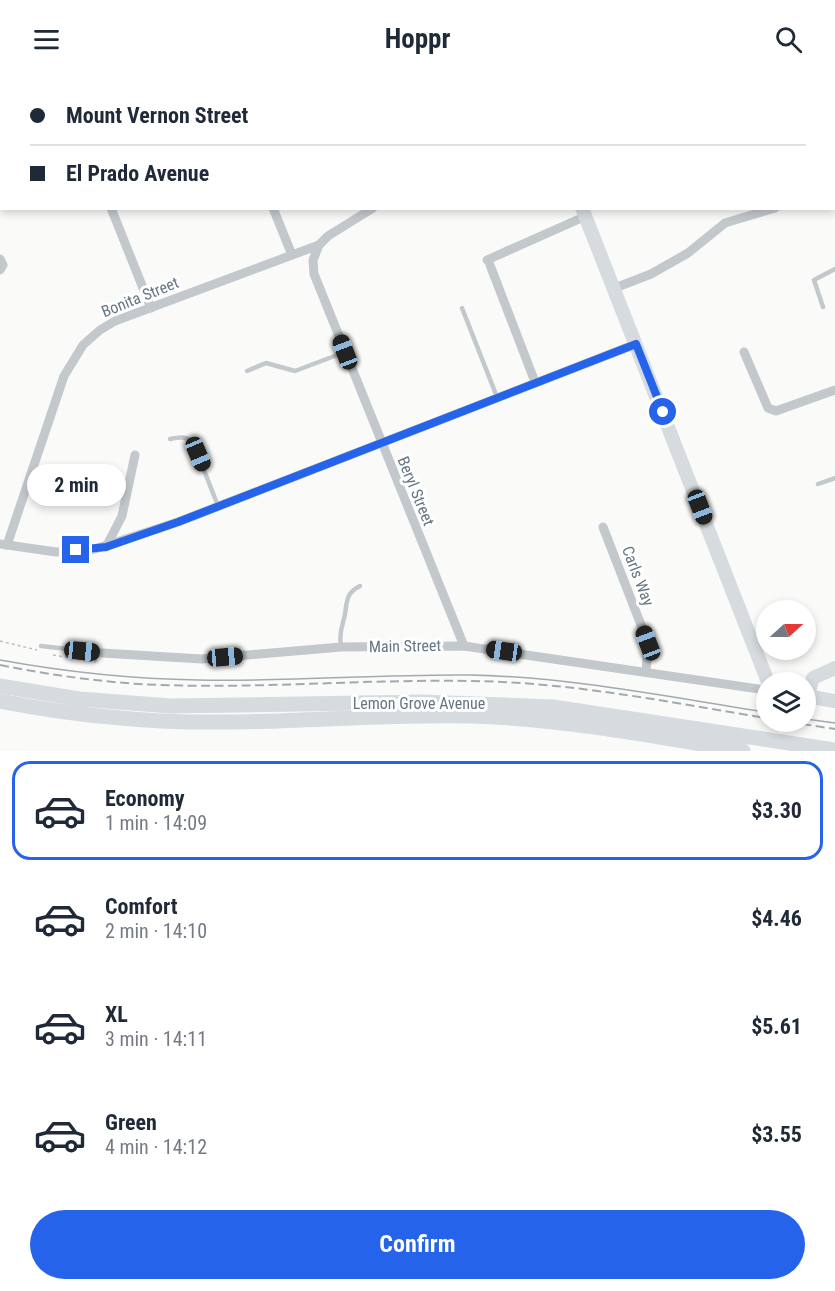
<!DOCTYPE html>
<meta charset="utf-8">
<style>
body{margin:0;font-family:"Roboto Condensed",sans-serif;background:#f2f2f3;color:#1f2937;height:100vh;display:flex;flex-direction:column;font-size:22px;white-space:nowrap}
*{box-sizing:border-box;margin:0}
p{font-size:20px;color:#747a83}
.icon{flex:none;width:33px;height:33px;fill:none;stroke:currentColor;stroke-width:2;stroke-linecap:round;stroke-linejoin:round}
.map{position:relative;height:673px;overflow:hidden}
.drawer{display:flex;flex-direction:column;background:#fff;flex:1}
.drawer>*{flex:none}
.hud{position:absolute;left:0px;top:0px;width:836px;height:132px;box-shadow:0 3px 9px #0003;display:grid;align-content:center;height:132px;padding:0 30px;background:#fff}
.needle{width:39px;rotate:69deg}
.controls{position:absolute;left:756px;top:522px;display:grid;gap:12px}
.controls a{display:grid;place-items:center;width:60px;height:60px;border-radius:50%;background:#fff;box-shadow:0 3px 9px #0003;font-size:30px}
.end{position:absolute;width:27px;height:27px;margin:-14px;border:8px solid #2563eb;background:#fff;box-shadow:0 0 0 3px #fff}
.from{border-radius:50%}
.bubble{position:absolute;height:42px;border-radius:21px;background:#fff;box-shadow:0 3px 9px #0003;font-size:20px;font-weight:700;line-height:42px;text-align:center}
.car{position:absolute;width:18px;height:36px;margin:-18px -9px;border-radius:8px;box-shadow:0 0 4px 2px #0007;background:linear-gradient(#222 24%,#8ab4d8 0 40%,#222 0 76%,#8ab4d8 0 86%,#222 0)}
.hud b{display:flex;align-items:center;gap:21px;height:57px;font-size:22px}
.hud b+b{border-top:2px solid #e0e1e3}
.hud i{width:15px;height:15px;background:#1f2937}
ul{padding:10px 0 0;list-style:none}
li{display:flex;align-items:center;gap:18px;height:99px;margin:0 12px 9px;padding:0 18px;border:3px solid transparent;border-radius:18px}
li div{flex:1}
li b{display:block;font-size:22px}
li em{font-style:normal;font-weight:700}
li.on{border-color:#2563eb}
li>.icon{width:54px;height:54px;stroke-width:1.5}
.primary-button{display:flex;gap:12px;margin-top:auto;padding:12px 30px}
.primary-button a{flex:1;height:69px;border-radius:36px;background:#2563eb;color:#fff;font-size:24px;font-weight:700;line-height:69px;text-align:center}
header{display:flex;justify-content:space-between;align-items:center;height:78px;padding:0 30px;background:#fff;font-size:27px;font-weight:700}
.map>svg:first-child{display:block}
</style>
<header><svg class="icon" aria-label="menu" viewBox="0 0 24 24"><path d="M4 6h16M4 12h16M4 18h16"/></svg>Hoppr<svg class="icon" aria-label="search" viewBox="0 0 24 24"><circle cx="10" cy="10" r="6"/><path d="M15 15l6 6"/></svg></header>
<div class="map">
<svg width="835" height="673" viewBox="0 0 835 673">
<rect width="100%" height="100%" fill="#fafaf8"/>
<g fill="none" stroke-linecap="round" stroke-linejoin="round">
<g stroke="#bbbfc2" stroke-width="1.5" stroke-dasharray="3 3" stroke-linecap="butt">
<polyline points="0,563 37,572"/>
<polyline points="53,577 95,584 97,582"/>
</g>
<g stroke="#c3c8cc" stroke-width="4.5">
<polyline points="478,0 479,2"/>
<polyline points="823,229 814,202 835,191"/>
<polyline points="462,230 497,319"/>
<polyline points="247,293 266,285 295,293 345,274"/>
<path d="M170,361C179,359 186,358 193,364L218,428"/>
<polyline points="818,406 835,400"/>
<polyline points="41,568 102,575"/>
<path d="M341,569C339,555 342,550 345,536C347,523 346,515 360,508"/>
</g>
<g stroke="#c3c8cc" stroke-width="9">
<polyline points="190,0 190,2"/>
<polyline points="396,0 396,2"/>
<polyline points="581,2 584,0"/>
<polyline points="783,2 785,0"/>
<polyline points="0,90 2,89"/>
<polyline points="111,130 151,230"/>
<polyline points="273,130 292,177"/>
<polyline points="319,167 313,182 314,196 464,568"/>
<polyline points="0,181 3,187 0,192"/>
<polyline points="487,182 586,138"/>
<polyline points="490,187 535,304"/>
<polyline points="615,210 651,196 688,175 725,145 775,130"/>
<polyline points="744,274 768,330 776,333 835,312"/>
<polyline points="603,449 648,565 646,594"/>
<polyline points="0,466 56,474 95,471 178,444 636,266"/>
<polyline points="7,467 64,298 83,267 100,252 115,243 319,167 328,158 373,130"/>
<polyline points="106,469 122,438 135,377"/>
<polyline points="102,575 202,581 341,569 464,568 766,612"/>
</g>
<g stroke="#d6dbdf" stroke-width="14">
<polyline points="529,0 530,2"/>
<polyline points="582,130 768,604"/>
<polyline points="806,618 835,623"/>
<polyline points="807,619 813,600 835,590"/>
</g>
<g stroke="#d6dbdf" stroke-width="15">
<polyline points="0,608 79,621 171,628 422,624 553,629 835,672"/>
<path d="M0,623C76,638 154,645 231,644C311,643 392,636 472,638C564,641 653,658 743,673"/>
</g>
<g stroke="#a2aab0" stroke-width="1.5">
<path d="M0,582C66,594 131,601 198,602C289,604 379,596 470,597C570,599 668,619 766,634"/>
<polyline points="806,641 835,645"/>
</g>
<g stroke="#a2aab0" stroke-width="2" stroke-dasharray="9 4.5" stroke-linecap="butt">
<path d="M0,587C46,596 92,603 139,606C249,612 360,601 470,603C570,604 668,624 766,640"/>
<polyline points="789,644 835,651"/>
</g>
</g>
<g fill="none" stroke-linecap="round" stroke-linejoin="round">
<polyline stroke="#2563eb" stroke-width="8" points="76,472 106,469 178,444 636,266 663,334"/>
</g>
<g text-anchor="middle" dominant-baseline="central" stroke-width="6" stroke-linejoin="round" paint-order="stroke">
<g font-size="16" fill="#657683" stroke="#fff">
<text transform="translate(140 219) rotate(-22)">Bonita Street</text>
<text transform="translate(416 413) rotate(68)">Beryl Street</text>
<text transform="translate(638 498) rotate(69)">Carls Way</text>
<text transform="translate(405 568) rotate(-1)">Main Street</text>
<text x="419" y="625">Lemon Grove Avenue</text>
</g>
</g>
</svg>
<div class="controls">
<a><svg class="needle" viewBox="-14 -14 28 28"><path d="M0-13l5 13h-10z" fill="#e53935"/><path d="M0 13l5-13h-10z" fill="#747a83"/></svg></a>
<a><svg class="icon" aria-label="layers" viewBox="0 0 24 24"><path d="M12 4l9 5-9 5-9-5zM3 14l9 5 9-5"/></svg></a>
</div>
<i class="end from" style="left:663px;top:334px"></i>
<i class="end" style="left:76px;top:472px"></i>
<div class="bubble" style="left:27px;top:386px;width:99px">2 min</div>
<i class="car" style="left:345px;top:274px;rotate:339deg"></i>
<i class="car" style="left:198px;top:376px;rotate:157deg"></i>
<i class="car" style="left:700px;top:429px;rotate:159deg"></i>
<i class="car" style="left:648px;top:565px;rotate:339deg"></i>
<i class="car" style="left:82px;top:573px;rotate:96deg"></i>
<i class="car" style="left:504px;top:573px;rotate:278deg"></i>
<i class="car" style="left:225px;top:579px;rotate:85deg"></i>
<div class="hud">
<b><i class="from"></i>Mount Vernon Street</b>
<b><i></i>El Prado Avenue</b>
</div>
</div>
<section class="drawer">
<ul>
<li class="on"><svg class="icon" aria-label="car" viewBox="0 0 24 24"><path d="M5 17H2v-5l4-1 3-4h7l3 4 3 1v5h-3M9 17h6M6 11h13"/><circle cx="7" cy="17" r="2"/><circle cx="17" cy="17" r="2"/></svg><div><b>Economy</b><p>1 min · 14:09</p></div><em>$3.30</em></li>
<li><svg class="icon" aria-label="car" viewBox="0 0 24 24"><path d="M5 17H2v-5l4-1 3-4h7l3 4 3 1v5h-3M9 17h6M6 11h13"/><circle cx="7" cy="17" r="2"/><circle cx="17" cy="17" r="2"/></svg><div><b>Comfort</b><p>2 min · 14:10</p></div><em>$4.46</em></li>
<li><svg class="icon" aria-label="car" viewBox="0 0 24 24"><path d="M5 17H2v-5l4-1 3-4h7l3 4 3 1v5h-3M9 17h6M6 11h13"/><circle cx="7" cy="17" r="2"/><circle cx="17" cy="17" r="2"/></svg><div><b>XL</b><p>3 min · 14:11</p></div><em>$5.61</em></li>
<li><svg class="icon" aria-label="car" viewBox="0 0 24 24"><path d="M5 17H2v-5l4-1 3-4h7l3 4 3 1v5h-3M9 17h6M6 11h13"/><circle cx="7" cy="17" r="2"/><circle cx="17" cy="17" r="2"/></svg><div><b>Green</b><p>4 min · 14:12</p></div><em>$3.55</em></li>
</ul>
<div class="primary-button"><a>Confirm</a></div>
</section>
